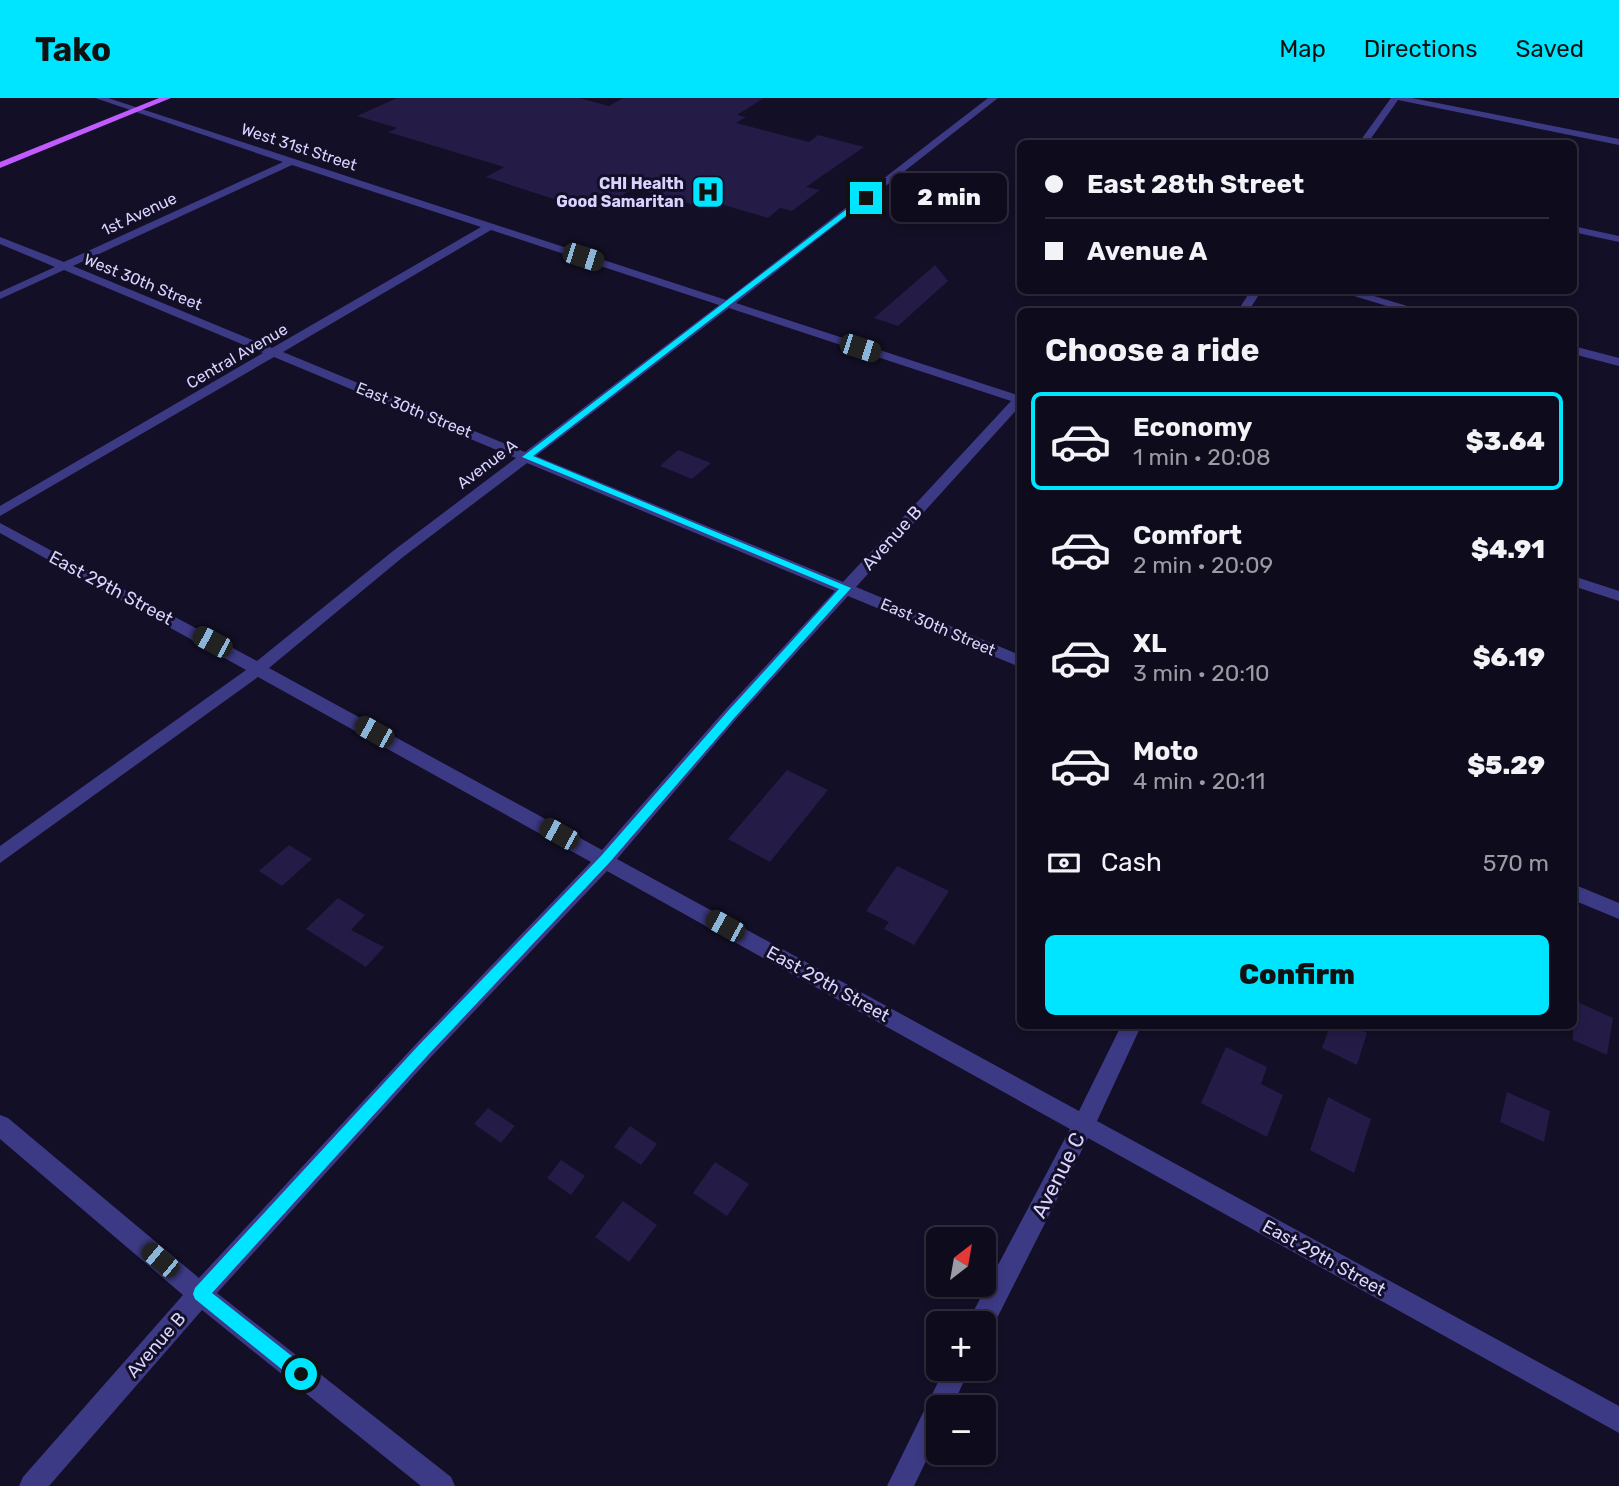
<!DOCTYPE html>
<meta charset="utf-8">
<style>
body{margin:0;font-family:Rubik,sans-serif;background:#171425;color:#f1f3f6;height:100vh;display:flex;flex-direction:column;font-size:26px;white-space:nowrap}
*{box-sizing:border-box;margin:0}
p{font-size:23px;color:#9b9ba3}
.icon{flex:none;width:38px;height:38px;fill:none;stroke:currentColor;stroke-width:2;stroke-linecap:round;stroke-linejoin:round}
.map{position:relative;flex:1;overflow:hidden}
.side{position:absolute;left:1017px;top:210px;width:560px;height:721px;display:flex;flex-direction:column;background:#0e0b1c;border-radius:10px;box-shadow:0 4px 10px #0003,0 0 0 2px #2e2b3b}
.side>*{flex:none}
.guide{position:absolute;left:1017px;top:42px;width:560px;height:154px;border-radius:10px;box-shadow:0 4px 10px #0003,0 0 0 2px #2e2b3b;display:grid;align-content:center;height:154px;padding:0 28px;background:#0e0b1c}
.needle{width:46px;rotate:31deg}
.tools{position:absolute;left:926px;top:1129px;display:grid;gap:14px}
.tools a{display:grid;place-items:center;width:70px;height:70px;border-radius:10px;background:#0e0b1c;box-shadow:0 4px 10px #0003,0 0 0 2px #2e2b3b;font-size:35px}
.end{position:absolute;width:32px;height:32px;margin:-16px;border:9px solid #00e5ff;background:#111;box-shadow:0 0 0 4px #111}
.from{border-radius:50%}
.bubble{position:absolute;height:49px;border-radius:10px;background:#0e0b1c;box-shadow:0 4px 10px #0003,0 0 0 2px #2e2b3b;font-size:23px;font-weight:800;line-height:49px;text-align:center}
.car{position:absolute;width:21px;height:42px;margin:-21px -10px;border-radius:9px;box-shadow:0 0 5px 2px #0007;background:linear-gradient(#222 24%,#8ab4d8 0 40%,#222 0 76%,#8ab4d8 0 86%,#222 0)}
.guide b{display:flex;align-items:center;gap:24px;height:66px;font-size:26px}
.guide b+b{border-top:2px solid #2e2b3b}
.guide i{width:18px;height:18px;background:#f1f3f6}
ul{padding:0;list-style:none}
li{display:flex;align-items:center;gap:21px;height:98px;margin:0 14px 10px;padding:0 14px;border:4px solid transparent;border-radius:10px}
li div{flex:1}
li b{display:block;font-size:26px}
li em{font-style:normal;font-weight:800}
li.current{border-color:#00e5ff}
li>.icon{width:63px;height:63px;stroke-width:1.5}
h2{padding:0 28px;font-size:32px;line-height:84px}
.pay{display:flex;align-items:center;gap:18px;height:77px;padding:0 28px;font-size:26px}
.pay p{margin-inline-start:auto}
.button{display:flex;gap:14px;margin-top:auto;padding:14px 28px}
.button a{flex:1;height:80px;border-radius:10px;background:#00e5ff;color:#111;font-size:28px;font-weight:800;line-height:80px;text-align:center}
header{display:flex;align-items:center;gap:42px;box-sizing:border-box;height:98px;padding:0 35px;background:#00e5ff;color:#111}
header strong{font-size:33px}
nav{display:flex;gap:38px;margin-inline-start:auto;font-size:24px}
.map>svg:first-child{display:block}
</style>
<header>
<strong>Tako</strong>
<nav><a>Map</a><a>Directions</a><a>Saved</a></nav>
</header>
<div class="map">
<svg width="1619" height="1388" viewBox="0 0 1619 1388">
<rect width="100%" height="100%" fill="#130f26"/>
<g fill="#241b47">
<polygon points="397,0 579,0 609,8 623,0 764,0 737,17 746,19 736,25 809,44 818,37 864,49 806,89 820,92 792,113 780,110 768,120 717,105 708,111 634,90 598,112 560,103 486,79 504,69 388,34 397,30 357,18"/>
<polygon points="935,167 948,183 898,228 874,220"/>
<polygon points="678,352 711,365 692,381 660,368"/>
<polygon points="787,672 828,692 770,764 728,741"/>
<polygon points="289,747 312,761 282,788 259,773"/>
<polygon points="897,768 949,793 914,847 884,831 889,824 866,813"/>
<polygon points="338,800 365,817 351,832 384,849 366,869 306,831"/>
<polygon points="1573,902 1613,920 1607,957 1573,942"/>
<polygon points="1330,928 1352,928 1367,935 1357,967 1322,950"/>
<polygon points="1226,949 1267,969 1261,986 1283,997 1267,1039 1201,1005"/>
<polygon points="1507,994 1550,1013 1544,1044 1500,1024"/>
<polygon points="1328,999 1371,1021 1354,1075 1310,1052"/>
<polygon points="488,1010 515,1028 501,1045 474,1026"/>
<polygon points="630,1028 657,1046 641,1067 614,1049"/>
<polygon points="561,1062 585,1078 571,1097 547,1080"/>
<polygon points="715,1064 749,1086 727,1118 693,1095"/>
<polygon points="623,1103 657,1127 629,1164 595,1139"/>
</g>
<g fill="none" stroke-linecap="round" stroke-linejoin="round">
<g fill="#3d3a85" fill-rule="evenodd">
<path d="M95,0H108L726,202L988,0H998L736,205L1020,298V308L856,489L1020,557V569L848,498L738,619L617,761L1079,1013L1121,928H1141L1097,1023L1619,1308V1335L1088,1040L990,1234L984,1236V1225H969L972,1216L1070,1031L607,773L430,960L217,1195L451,1379L455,1388H421L202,1212L49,1388H19L23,1379L183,1197L0,1041V1017L8,1020L199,1180L416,946L591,764L258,579L0,765V748L246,572L0,435V425L257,563L393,453L516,360L274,259L0,418V408L263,255L64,172L0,201V194L55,169L0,146V139L64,164L283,64ZM292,67L481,129L272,250L73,168ZM491,132L719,207L525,354L283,254ZM729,210L1011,303L843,484L536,358ZM527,365L835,493L726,611L602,752L269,570L403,459Z"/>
<polygon points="1391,0 1412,0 1619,41 1619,47 1398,2 1367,46 1358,46"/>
<polygon points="1573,128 1619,138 1619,144 1573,134"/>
<polygon points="1251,192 1262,192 1248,214 1237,214"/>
<polygon points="1334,192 1354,192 1427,214 1407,214"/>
<polygon points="1573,248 1619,260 1619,268 1573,256"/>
<polygon points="1573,478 1619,493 1619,503 1573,488"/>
<polygon points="1573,786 1619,805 1619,821 1573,802"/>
<polygon points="945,1270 970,1270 952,1309 938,1309 938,1338 914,1388 887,1388"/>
</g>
<polygon fill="#c25bff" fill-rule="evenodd" points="159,0 171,0 0,70 0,64"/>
</g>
<polygon fill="#00e5ff" points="864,98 869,100 533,358 851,490 736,618 609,765 428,957 212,1195 307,1270 309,1276 307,1282 301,1284 295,1282 195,1201 193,1196 195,1190 418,948 601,758 728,613 839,491 522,359"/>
<defs>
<symbol id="hospital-square" viewBox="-11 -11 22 22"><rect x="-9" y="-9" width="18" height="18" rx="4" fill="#00e5ff" stroke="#130f26"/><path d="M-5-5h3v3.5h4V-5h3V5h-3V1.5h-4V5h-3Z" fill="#111"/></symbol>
</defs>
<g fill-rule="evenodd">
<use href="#hospital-square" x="689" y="75" width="38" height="38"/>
</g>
<g text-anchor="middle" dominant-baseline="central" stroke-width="6" stroke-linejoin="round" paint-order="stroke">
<g font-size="16" fill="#d9d4ff" stroke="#130f26">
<text transform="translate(299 49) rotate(18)">West 31st Street</text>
<text transform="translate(139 116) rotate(-25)">1st Avenue</text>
<text transform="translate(143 184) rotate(22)">West 30th Street</text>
<text transform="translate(237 258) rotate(-30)">Central Avenue</text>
<text transform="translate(414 312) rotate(22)">East 30th Street</text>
<text transform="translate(487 366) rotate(-37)">Avenue A</text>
<text transform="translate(938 529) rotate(23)">East 30th Street</text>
</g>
<g font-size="16" font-weight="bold" fill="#d9d4ff" stroke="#130f26" text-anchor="end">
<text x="684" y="85">CHI Health<tspan x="684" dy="18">Good Samaritan</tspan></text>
</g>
<g font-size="18" fill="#d9d4ff" stroke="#130f26">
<text transform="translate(892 440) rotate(-48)">Avenue B</text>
<text transform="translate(111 490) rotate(28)">East 29th Street</text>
<text transform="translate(828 886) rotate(29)">East 29th Street</text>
<text transform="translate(1324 1160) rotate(29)">East 29th Street</text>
<text transform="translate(156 1247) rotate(-49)">Avenue B</text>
</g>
<g font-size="21" fill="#d9d4ff" stroke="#130f26">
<text transform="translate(1058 1077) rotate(-63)">Avenue C</text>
</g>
</g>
</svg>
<div class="tools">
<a><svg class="needle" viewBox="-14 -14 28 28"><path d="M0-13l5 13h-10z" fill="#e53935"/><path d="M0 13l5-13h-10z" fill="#9b9ba3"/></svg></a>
<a>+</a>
<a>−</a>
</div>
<i class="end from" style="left:301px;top:1276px"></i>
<i class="end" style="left:866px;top:100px"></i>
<div class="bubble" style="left:891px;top:75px;width:116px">2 min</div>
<i class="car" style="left:583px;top:159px;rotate:108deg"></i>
<i class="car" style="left:860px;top:250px;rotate:108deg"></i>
<i class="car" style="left:212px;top:544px;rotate:298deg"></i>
<i class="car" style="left:374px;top:634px;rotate:299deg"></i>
<i class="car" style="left:559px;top:736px;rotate:299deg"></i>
<i class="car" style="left:725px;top:828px;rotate:299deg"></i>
<i class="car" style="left:160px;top:1162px;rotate:310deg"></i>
<div class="guide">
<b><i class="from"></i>East 28th Street</b>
<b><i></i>Avenue A</b>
</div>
<section class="side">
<h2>Choose a ride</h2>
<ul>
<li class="current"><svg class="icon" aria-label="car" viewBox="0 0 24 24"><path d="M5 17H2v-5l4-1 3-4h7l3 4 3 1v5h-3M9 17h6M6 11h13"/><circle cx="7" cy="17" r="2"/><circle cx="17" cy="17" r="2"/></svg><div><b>Economy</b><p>1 min · 20:08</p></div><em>$3.64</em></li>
<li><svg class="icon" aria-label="car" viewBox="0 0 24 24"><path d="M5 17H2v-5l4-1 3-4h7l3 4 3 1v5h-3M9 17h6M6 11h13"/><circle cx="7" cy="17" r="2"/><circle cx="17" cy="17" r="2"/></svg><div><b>Comfort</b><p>2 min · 20:09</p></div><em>$4.91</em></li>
<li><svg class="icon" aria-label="car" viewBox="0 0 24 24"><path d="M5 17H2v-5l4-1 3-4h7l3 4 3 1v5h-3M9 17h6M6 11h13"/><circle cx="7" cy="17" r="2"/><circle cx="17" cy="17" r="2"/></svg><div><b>XL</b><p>3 min · 20:10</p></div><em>$6.19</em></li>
<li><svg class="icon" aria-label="car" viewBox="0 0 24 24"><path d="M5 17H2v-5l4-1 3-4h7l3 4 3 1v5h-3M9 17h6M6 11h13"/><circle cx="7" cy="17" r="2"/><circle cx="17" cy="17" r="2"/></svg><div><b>Moto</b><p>4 min · 20:11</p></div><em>$5.29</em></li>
</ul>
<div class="pay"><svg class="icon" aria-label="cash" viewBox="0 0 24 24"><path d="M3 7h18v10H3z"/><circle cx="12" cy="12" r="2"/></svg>Cash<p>570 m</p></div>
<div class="button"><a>Confirm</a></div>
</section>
</div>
